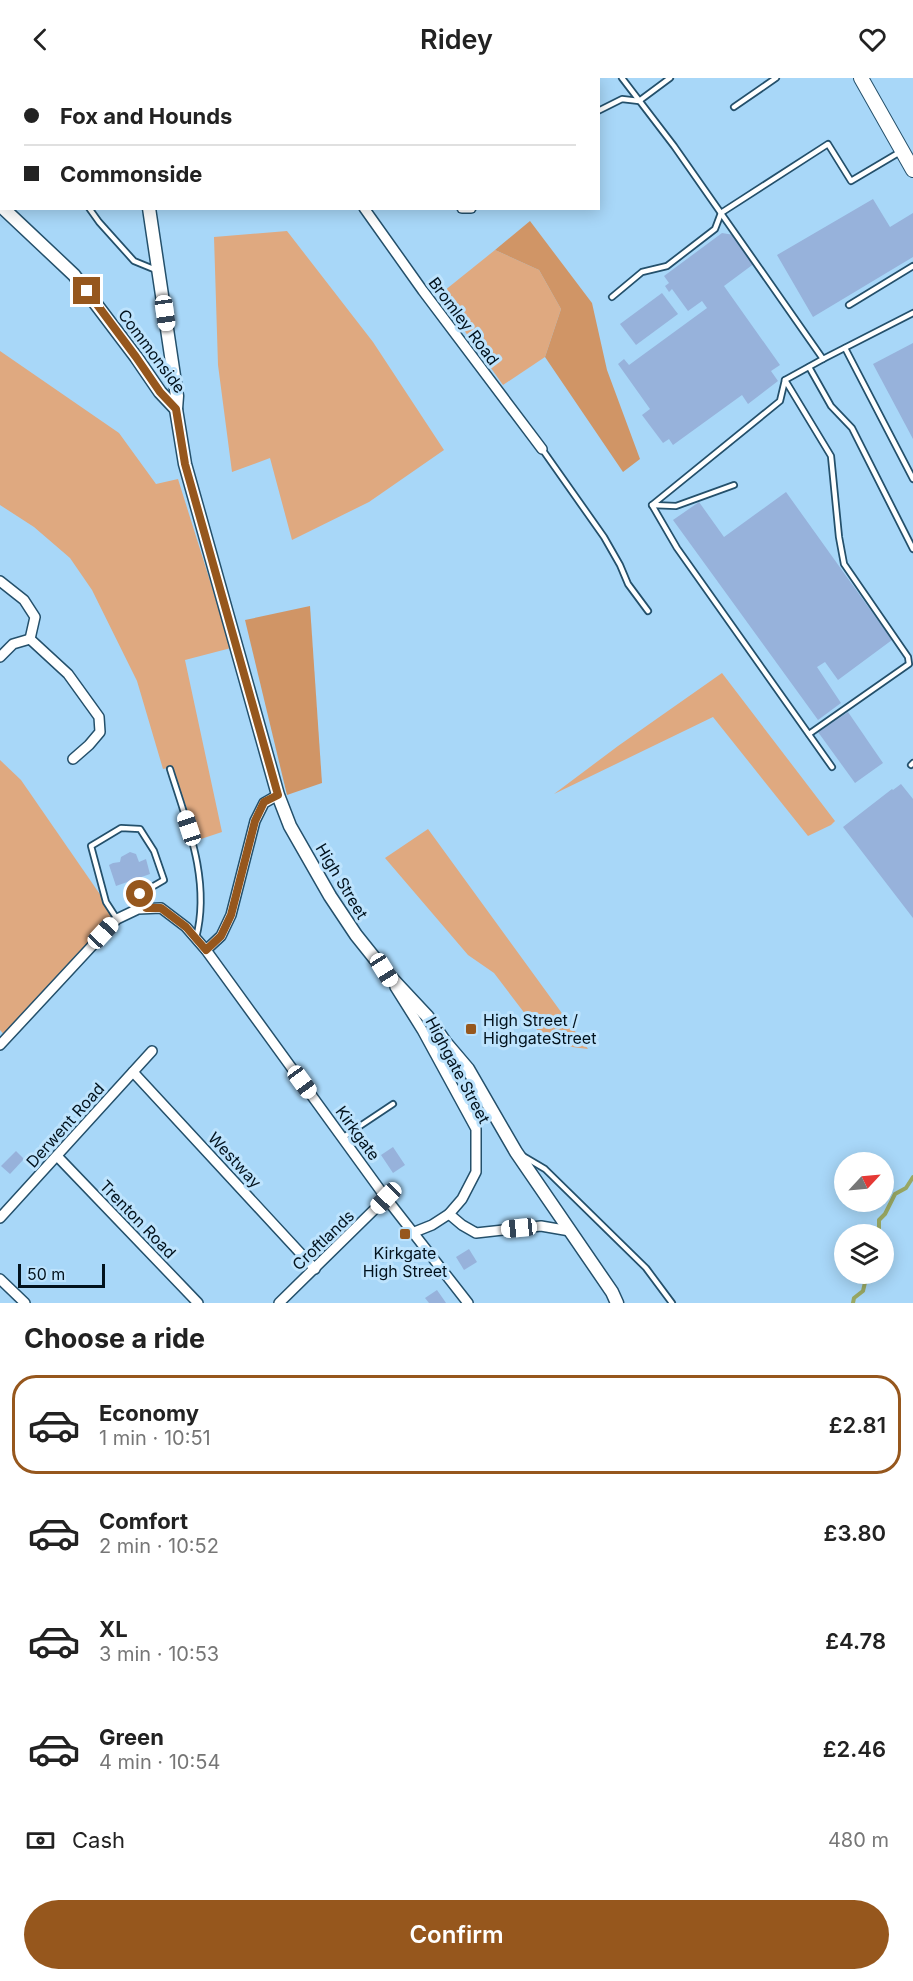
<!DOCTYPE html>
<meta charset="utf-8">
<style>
body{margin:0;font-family:Inter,sans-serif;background:#f2f2f2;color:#222;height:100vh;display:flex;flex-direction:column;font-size:22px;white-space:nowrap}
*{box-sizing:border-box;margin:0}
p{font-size:20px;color:#767676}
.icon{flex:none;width:33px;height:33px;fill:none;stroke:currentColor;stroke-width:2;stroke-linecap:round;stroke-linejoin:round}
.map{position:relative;height:1225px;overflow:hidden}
.side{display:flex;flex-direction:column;background:#fff;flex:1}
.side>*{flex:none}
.guide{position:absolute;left:0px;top:0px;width:600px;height:132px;box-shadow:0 3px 15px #0003;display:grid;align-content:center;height:132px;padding:0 24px;background:#fff}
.needle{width:39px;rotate:64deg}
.tools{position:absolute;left:834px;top:1074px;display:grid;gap:12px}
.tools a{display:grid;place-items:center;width:60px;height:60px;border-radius:50%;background:#fff;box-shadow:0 3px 15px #0003;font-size:30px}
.scale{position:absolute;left:18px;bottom:15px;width:87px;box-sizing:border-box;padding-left:6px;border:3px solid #02121d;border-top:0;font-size:16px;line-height:21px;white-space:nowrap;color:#02121d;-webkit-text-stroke:4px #bde3fd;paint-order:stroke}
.end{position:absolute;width:27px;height:27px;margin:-14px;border:8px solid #96571d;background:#fff;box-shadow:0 0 0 3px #fff}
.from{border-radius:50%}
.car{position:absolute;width:18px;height:36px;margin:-18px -9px;border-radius:8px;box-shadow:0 0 4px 2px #0007;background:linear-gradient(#fff 24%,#345 0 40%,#fff 0 76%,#345 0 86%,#fff 0)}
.guide b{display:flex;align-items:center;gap:21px;height:57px;font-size:22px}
.guide b+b{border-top:2px solid #e0e0e0}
.guide i{width:15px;height:15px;background:#222}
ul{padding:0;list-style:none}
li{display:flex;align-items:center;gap:18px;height:99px;margin:0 12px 9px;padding:0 12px;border:3px solid transparent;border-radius:24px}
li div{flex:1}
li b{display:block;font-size:22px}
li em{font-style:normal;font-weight:600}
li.active{border-color:#96571d}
li>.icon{width:54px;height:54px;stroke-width:1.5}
h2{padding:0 24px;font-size:27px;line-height:72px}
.pay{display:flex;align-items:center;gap:15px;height:66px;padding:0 24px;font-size:22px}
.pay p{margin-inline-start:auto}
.primary-button{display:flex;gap:12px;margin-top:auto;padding:12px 24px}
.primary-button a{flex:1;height:69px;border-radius:36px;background:#96571d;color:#fff;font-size:24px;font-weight:600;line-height:69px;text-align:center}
header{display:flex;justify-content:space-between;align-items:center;height:78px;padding:0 24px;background:#fff;font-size:27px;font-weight:600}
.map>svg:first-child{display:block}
</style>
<header><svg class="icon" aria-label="back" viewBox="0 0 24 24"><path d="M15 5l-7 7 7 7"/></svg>Ridey<svg class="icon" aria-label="heart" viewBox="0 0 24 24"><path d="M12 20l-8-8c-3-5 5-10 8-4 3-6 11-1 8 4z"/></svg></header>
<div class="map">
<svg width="913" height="1225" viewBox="0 0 913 1225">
<rect width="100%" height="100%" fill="#a8d7f8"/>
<g fill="#dfa980">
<polygon points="287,153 373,264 444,372 369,424 292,462 270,380 232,394 218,287 214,159"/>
<polygon points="495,172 539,192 561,231 545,279 503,307 439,217"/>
<polygon points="0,273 119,355 156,406 178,401 231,570 185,582 222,754 198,762 172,689 163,691 137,603 92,512 70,480 34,449 0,427"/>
<polygon points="722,595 835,743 831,747 808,758 713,639 554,716 618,668"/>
<polygon points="0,682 21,702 117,841 7,960 0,952"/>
<polygon points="428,751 588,971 548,966 494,895 468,877 385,780"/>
</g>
<g fill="#d09566">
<polygon points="530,143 592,225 607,292 640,381 623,394 545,279 561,231 539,192 495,172"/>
<polygon points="310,528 322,705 287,717 245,542"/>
</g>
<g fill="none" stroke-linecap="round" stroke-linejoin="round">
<g stroke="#99a863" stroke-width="4">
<polyline points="879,1156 879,1142 885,1136 895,1116 906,1110 913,1099"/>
<polyline points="853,1225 854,1220 863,1213 867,1196"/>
</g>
</g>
<g fill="#97b2db">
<polygon points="873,121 890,149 913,135 913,179 813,239 777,177"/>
<polygon points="722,155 734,157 755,185 724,208 780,287 771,293 778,303 748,326 742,317 673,367 669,361 663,365 642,337 650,331 618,286 624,281 629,287 707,230 702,223 688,233 672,211 669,214 665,208 669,205 664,198"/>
<polygon points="662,215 678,236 636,267 620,246"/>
<polygon points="913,265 913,361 873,286"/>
<polygon points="786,414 892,562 838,602 825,584 817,589 841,625 818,642 673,442 699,424 724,459"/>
<polygon points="848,634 883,685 855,705 818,654"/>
<polygon points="901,706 913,721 913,840 843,749 892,711 893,712"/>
<polygon points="130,774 136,776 139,784 146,781 150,796 116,808 109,787 113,785 120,784 121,779"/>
<polygon points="393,1069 405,1087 393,1095 381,1077"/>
<polygon points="16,1073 24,1081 10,1096 1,1088"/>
<polygon points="469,1171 477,1184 464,1192 456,1179"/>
<polygon points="437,1212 444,1222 446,1225 429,1225 425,1220"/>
</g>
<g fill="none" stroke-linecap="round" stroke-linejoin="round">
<defs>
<g id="service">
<polyline points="26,0 27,2"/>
<polyline points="441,0 442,2"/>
<polyline points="622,0 674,68 823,281 913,235"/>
<polyline points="734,29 776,0"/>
<polyline points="598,33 622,21 639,23 670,0"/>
<polyline points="89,130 99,144 134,183 156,192"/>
<polyline points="612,219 642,194 667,188 715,151 721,135 828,66 851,103 900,74"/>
<polyline points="849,227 913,188"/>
<polyline points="845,270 913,401"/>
<polyline points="809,289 831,328 852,350 913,471"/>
<polyline points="785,302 831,378 839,459 844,486 908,579 909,586 809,656"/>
<polyline points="542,371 604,459 620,487 628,506 648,533"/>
<polyline points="734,407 676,428 652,427 780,323 785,302 823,281"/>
<polyline points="652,427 677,470 832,689"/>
<polyline points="911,687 913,685"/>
<path d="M170,691C187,745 211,803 196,860"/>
<polyline points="117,841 106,824 91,768 121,750 140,751 154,773 164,802 140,816 146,829"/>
<polyline points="342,1060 393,1026"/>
<polyline points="523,1078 545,1091 646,1190 672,1225"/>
</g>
<g id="minor">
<polyline points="168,0 169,2"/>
<polyline points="262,0 263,2"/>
<polyline points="385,0 386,2"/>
<polyline points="274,2 276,0"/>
<polyline points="364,130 423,213 542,371"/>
<polyline points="462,130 471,130"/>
<polyline points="0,503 24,522 35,539 30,561"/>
<polyline points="30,561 68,596 99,639 100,654 89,667 73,681"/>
<polyline points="0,579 13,566 30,561"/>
<polyline points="206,872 221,858 231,837 255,743 264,725 278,717"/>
<polyline points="395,909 422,952 476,1051 476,1094 462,1121 449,1136 432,1147 412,1155"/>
<polyline points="0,967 117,841 138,831 161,830 186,849 206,872 386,1120 468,1225"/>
<polyline points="133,994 315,1191"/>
<polyline points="57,1078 198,1225"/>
<polyline points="449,1136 462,1147 476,1155 541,1148 570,1153"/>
<polyline points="0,1140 152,973"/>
<polyline points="0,1201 25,1225"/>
<polyline points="279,1225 386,1120"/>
</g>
<g id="tertiary">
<polyline points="106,0 106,2"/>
<polyline points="3,130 74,197 136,279 160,314 176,331"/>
<polyline points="149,130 177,318 176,331 185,386 278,717 290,748 330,818 356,857 384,892 427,938 445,964 468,991 516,1074 612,1214 617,1225"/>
</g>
<polyline id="secondary" points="861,0 913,92"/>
</defs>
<use href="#service" stroke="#24506b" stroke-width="8"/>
<use href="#minor" stroke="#24506b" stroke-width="12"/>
<use href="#tertiary" stroke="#24506b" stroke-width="15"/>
<use href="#secondary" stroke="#24506b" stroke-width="16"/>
<use href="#service" stroke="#fff" stroke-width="4.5"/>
<use href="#minor" stroke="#fff" stroke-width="9"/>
<use href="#tertiary" stroke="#fff" stroke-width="12"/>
<use href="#secondary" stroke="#fff" stroke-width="14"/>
</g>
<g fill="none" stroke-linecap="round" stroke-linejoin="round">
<polyline stroke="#96571d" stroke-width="8" points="87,213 136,279 160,314 176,331 185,386 278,717 264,724 255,743 231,837 221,858 206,872 186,849 161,830 146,830 140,816"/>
</g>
<g fill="#96571d" stroke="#bde3fd" stroke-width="2">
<rect x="465" y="945" width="12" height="12" rx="3"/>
<rect x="399" y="1150" width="12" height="12" rx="3"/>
</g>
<g text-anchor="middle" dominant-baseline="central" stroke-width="6" stroke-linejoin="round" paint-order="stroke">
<g font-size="16" fill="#02121d" stroke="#bde3fd">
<text transform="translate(464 243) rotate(53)">Bromley Road</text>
<text transform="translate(152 273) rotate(53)">Commonside</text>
<text transform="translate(342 803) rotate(59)">High Street</text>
<text transform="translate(458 992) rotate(62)">Highgate Street</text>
<text transform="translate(65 1047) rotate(-48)">Derwent Road</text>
<text transform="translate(358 1055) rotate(54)">Kirkgate</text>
<text transform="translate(235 1082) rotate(47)">Westway</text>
<text transform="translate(138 1141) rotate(46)">Trenton Road</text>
<text transform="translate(323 1162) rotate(-44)">Croftlands</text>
</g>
<g font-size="16" fill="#02121d" stroke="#bde3fd" text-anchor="start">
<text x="483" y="942">High Street /<tspan x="483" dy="18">HighgateStreet</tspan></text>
<text x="405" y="1175" text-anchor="middle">Kirkgate<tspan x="405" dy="18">High Street</tspan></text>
</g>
</g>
</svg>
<div class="tools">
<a><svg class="needle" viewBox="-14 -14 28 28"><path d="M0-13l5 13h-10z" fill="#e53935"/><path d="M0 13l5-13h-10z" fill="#767676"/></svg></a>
<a><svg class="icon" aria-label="layers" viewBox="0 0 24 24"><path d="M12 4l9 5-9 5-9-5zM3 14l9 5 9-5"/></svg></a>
</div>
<div class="scale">50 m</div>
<i class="end from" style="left:140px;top:816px"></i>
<i class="end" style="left:87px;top:213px"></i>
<i class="car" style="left:165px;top:235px;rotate:172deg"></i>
<i class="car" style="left:189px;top:750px;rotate:342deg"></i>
<i class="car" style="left:103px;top:855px;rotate:43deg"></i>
<i class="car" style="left:384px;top:892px;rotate:148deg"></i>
<i class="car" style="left:302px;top:1004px;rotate:144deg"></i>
<i class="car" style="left:386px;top:1120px;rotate:224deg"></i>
<i class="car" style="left:519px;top:1150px;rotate:264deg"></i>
<div class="guide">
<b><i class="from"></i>Fox and Hounds</b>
<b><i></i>Commonside</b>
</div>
</div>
<section class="side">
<h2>Choose a ride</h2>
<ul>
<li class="active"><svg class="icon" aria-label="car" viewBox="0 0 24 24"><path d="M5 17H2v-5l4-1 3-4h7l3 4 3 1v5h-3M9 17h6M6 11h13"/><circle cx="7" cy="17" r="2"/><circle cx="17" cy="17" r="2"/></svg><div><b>Economy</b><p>1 min · 10:51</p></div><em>£2.81</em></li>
<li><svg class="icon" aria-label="car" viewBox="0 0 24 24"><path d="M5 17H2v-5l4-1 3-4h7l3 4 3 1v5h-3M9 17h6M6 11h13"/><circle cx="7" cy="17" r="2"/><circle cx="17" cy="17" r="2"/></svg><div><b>Comfort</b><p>2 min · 10:52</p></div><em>£3.80</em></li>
<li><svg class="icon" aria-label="car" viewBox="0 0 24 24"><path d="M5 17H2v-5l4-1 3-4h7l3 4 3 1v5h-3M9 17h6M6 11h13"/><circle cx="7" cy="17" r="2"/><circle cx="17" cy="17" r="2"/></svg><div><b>XL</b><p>3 min · 10:53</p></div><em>£4.78</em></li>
<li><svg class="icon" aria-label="car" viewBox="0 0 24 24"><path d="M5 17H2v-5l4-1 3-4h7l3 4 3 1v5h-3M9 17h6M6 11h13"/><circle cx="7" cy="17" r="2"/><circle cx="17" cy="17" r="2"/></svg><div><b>Green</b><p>4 min · 10:54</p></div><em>£2.46</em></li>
</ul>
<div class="pay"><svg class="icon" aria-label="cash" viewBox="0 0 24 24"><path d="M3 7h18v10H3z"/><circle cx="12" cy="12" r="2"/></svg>Cash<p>480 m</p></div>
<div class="primary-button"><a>Confirm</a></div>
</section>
